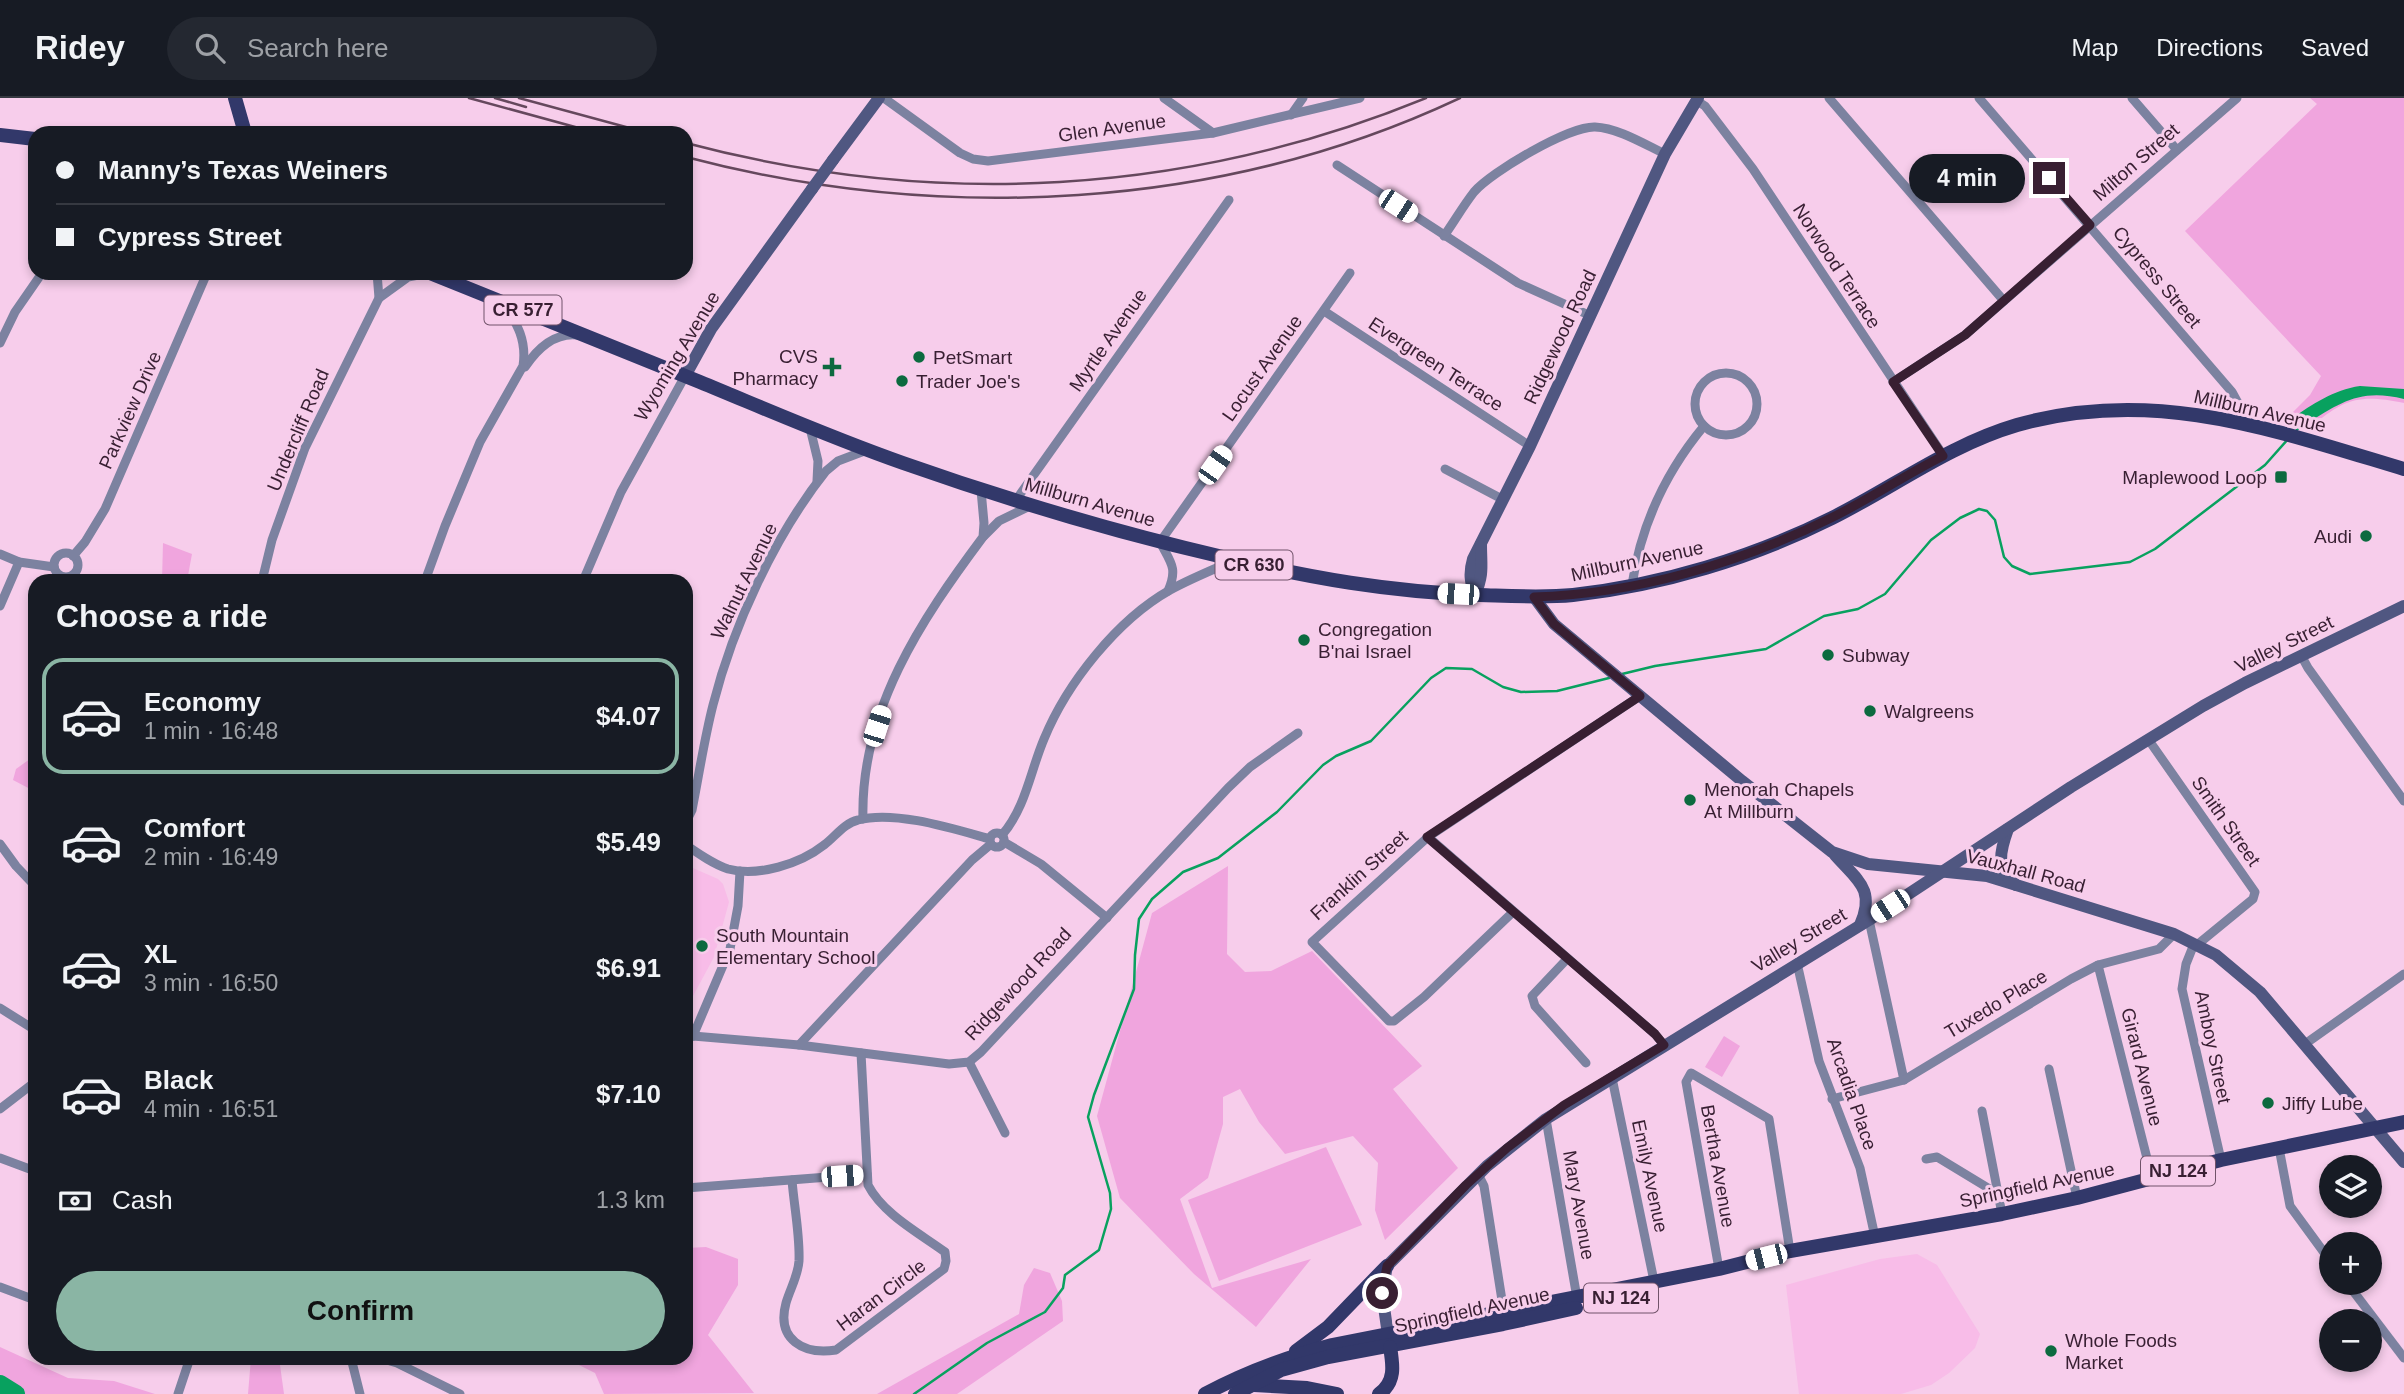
<!DOCTYPE html>
<meta charset="utf-8">
<style>
body{margin:0;font-family:Helvetica,sans-serif;background:#242831;color:#f1f3f6;height:100vh;display:flex;flex-direction:column;font-size:26px;white-space:nowrap}
*{box-sizing:border-box;margin:0}
p{font-size:23px;color:#9ea1a6}
.icon{flex:none;width:38px;height:38px;fill:none;stroke:currentColor;stroke-width:2;stroke-linecap:round;stroke-linejoin:round}
.map{position:relative;flex:1;overflow:hidden}
.side{position:absolute;left:28px;top:476px;width:665px;height:791px;display:flex;flex-direction:column;background:#171b24;border-radius:21px;box-shadow:0 4px 10px #0003}
.side>*{flex:none}
.banner{position:absolute;left:28px;top:28px;width:665px;height:154px;border-radius:21px;box-shadow:0 4px 10px #0003;display:grid;align-content:center;height:154px;padding:0 28px;background:#171b24}
.buttons{position:absolute;left:2319px;top:1057px;display:grid;gap:14px}
.buttons a{display:grid;place-items:center;width:63px;height:63px;border-radius:50%;background:#171b24;box-shadow:0 4px 10px #0003;font-size:35px}
.end{position:absolute;width:32px;height:32px;margin:-16px;border:9px solid #381f32;background:#fff;box-shadow:0 0 0 4px #fff}
.from{border-radius:50%}
.bubble{position:absolute;height:49px;border-radius:24px;background:#171b24;box-shadow:0 4px 10px #0003;font-size:23px;font-weight:700;line-height:49px;text-align:center}
.car{position:absolute;width:21px;height:42px;margin:-21px -10px;border-radius:9px;box-shadow:0 0 5px 2px #0007;background:linear-gradient(#fff 24%,#345 0 40%,#fff 0 76%,#345 0 86%,#fff 0)}
.banner b{display:flex;align-items:center;gap:24px;height:66px;font-size:26px}
.banner b+b{border-top:2px solid #363941}
.banner i{width:18px;height:18px;background:#f1f3f6}
ul{padding:0;list-style:none}
li{display:flex;align-items:center;gap:21px;height:116px;margin:0 14px 10px;padding:0 14px;border:4px solid transparent;border-radius:21px}
li div{flex:1}
li b{display:block;font-size:26px}
li em{font-style:normal;font-weight:700}
li.on{border-color:#8ab5a4}
li>.icon{width:63px;height:63px;stroke-width:1.5}
h2{padding:0 28px;font-size:32px;line-height:84px}
.pay{display:flex;align-items:center;gap:18px;height:77px;padding:0 28px;font-size:26px}
.pay p{margin-inline-start:auto}
.action{display:flex;gap:14px;margin-top:auto;padding:14px 28px}
.action a{flex:1;height:80px;border-radius:42px;background:#8ab5a4;color:#111;font-size:28px;font-weight:700;line-height:80px;text-align:center}
header{display:flex;align-items:center;gap:42px;box-sizing:border-box;height:98px;padding:0 35px;background:#171b24;border-bottom:2px solid #363941}
header strong{font-size:33px}
nav{display:flex;gap:38px;margin-inline-start:auto;font-size:24px}
.search{width:490px;height:63px;background:#242831;display:flex;align-items:center;gap:18px;box-sizing:border-box;padding:0 24px;border-radius:38px;color:#9ea1a6;font-size:26px}
.map>svg:first-child{display:block}
</style>
<header>
<strong>Ridey</strong>
<div class="search"><svg class="icon" aria-label="search" viewBox="0 0 24 24"><circle cx="10" cy="10" r="6"/><path d="M15 15l6 6"/></svg>Search here</div>
<nav><a>Map</a><a>Directions</a><a>Saved</a></nav>
</header>
<div class="map">
<svg width="2404" height="1296" viewBox="0 0 2404 1296">
<rect width="100%" height="100%" fill="#f7cdeb"/>
<g fill="#f8bce8">
<polygon points="686,767 718,781 723,786 729,804 714,859 686,911"/>
<polygon points="1917,1156 1937,1167 1980,1236 1975,1250 1949,1275 1931,1287 1901,1296 1799,1296 1786,1187 1880,1161"/>
</g>
<g fill="#f0a5de">
<path d="M2310,0H2404V305C2360,296 2344,300 2310,330L2287,320L2310,297L2321,278L2185,133L2317,6Z"/>
<polygon points="163,445 192,456 187,483 162,483"/>
<polygon points="34,658 35,658 35,696 32,692 13,682 16,671"/>
<polygon points="1228,768 1227,856 1245,874 1271,873 1312,853 1422,968 1393,991 1458,1070 1385,1142 1375,1112 1378,1065 1353,1038 1285,1056 1259,1024 1240,991 1223,999 1223,1026 1208,1080 1180,1101 1212,1190 1311,1161 1256,1229 1194,1176 1120,1100 1097,1018 1152,815"/>
<polygon points="1724,938 1740,948 1722,979 1705,969"/>
<polygon points="1326,1049 1362,1127 1219,1183 1188,1102"/>
<polygon points="706,1149 738,1161 738,1187 708,1237 754,1295 604,1296 595,1275 565,1260 686,1260 686,1150"/>
<polygon points="1034,1170 1050,1175 1062,1203 1063,1223 957,1296 877,1296 1019,1216 1024,1187"/>
<polygon points="0,1249 68,1280 114,1283 155,1296 0,1296"/>
<polygon points="251,1260 279,1260 284,1296 248,1296"/>
</g>
<path fill="#08a15f" d="M2360,288L2404,291V301C2361,290 2341,304 2306,326L2291,321C2313,306 2333,292 2360,288Z"/>
<g fill="none" stroke-linecap="round" stroke-linejoin="round">
<g stroke="#08a15f" stroke-width="2.5">
<polyline points="2295,334 2305,323"/>
<polyline points="1622,576 1655,568 1766,551 1824,518 1858,511 1885,496 1931,442 1960,420 1979,411 1987,413 1995,422 2004,459 2012,468 2030,476 2130,464 2155,451 2265,367 2288,341"/>
<polyline points="914,1296 987,1245 1045,1214 1063,1190 1065,1177 1099,1152 1111,1111 1110,1095 1088,1019 1094,997 1134,891 1135,857 1139,821 1152,801 1183,774 1218,760 1277,714 1323,667 1336,658 1371,643 1431,580 1446,570 1472,571 1503,589 1521,594 1557,593 1609,580"/>
</g>
<polyline stroke="#08a15f" stroke-width="18" points="0,1286 16,1296"/>
<g stroke="#7c82a0" stroke-width="9">
<polyline points="884,0 960,55 973,61 988,63 1213,35 1360,0"/>
<polyline points="1164,0 1213,35"/>
<polyline points="1829,0 2004,203"/>
<polyline points="1979,0 2232,294 2238,305 2239,324"/>
<polyline points="2132,0 2177,52"/>
<polyline points="1697,3 1705,8 1753,71 1943,357"/>
<polyline points="1291,17 1303,0"/>
<polyline points="1337,67 1518,185 1591,218"/>
<path d="M1444,138C1454,124 1463,108 1474,94C1491,74 1569,28 1595,29C1618,30 1644,46 1665,56"/>
<polyline points="379,200 408,179 429,175"/>
<polyline points="1324,213 1530,348"/>
<polyline points="0,245 15,214 42,175"/>
<path d="M525,269C537,251 554,234 578,237"/>
<circle cx="1726" cy="306" r="31"/>
<polyline points="1893,284 1965,237 2237,0"/>
<polyline points="810,330 818,363 817,383"/>
<polyline points="1445,371 1502,401"/>
<polyline points="1016,402 1229,102"/>
<polyline points="984,438 999,423 1030,408"/>
<circle cx="66" cy="467" r="12"/>
<polyline points="0,456 19,464 54,469"/>
<polyline points="73,458 85,444 105,411 207,175"/>
<polyline points="262,483 272,442 305,350 379,200 377,175"/>
<path d="M425,483L445,428L480,344L523,268C527,242 517,226 504,205"/>
<polyline points="583,483 621,394 685,278"/>
<path d="M1632,487C1641,426 1665,375 1704,328"/>
<path d="M1168,493C1178,470 1171,465 1160,444L1350,175"/>
<polyline points="0,508 19,464"/>
<polyline points="2302,559 2308,570 2404,703"/>
<polyline points="2148,641 2255,794 2253,801 2192,851 2186,866 2182,891 2221,1062"/>
<path d="M863,721C860,613 921,522 983,439L984,425L981,392"/>
<path d="M686,724L692,712C699,677 704,642 713,607C733,528 775,437 826,373L838,363L867,352"/>
<circle cx="997" cy="742" r="7"/>
<path d="M1002,737C1026,709 1030,674 1044,641C1067,585 1117,522 1170,492C1190,481 1212,472 1233,463"/>
<polyline points="1428,739 1655,936 1664,947"/>
<polyline points="1004,744 1041,766 1107,820"/>
<polyline points="0,746 16,768 35,788"/>
<path d="M686,747C699,756 713,766 728,771C758,779 800,766 824,747C835,739 844,725 858,722C895,712 954,731 990,741"/>
<polyline points="1513,814 1424,899 1394,923 1389,923 1312,844 1428,739 1640,598"/>
<polyline points="1869,822 1904,982"/>
<polyline points="1567,861 1532,898 1535,908 1586,965"/>
<polyline points="1797,865 1819,963 1860,1070 1875,1139"/>
<polyline points="2098,867 2152,1080"/>
<polyline points="0,910 35,932"/>
<polyline points="693,938 730,851 738,808 740,773"/>
<polyline points="686,940 693,938 799,947 949,966 969,964 981,954 1228,690 1250,669 1298,635"/>
<polyline points="2305,946 2404,876"/>
<polyline points="799,947 972,762 991,746"/>
<polyline points="969,964 1005,1035"/>
<polyline points="2049,971 2077,1100"/>
<polyline points="1612,980 1654,1183"/>
<polyline points="1832,1001 1904,982 2071,881 2098,867 2159,851 2174,836"/>
<polyline points="0,1011 35,984"/>
<polyline points="1982,1013 2002,1116"/>
<polyline points="1546,1021 1577,1200"/>
<polyline points="2279,1050 2290,1108 2331,1164"/>
<polyline points="0,1060 35,1073"/>
<polyline points="1926,1061 1937,1059 1998,1096"/>
<polyline points="1478,1076 1484,1088 1504,1215"/>
<path d="M792,1082C794,1108 800,1137 799,1163C798,1178 790,1191 786,1205C776,1242 804,1257 836,1252L944,1171L946,1163L945,1154C919,1135 883,1116 868,1087L861,955"/>
<polyline points="686,1090 867,1076"/>
<polyline points="1719,1171 1686,984 1691,975 1769,1021 1790,1153"/>
<polyline points="2347,1185 2404,1260"/>
<polyline points="0,1189 35,1202"/>
<polyline points="351,1260 360,1296"/>
<polyline points="380,1260 397,1265 460,1296"/>
<polyline points="178,1296 190,1260"/>
</g>
<g stroke="#505781" stroke-width="12">
<polyline points="833,62 879,0"/>
<polyline points="685,278 711,231 812,91"/>
<path d="M1475,497C1470,483 1469,475 1473,461L1530,348L1665,56L1698,0"/>
<path d="M1475,497C1484,475 1481,469 1481,446"/>
<polyline points="1534,499 1554,526 1742,683 1832,754 1868,766 1987,778 2174,836 2216,857 2260,894 2404,1064"/>
<path d="M2008,731C2000,753 1995,771 2016,787"/>
<path d="M1835,757C1857,782 1876,791 1860,827"/>
<polyline points="1389,1244 1382,1195 1387,1168 1487,1068 1546,1021 1869,822 2071,689 2203,608 2245,585 2404,508"/>
</g>
<g stroke="#32386a" stroke-width="14">
<polyline points="235,0 245,35"/>
<polyline points="0,37 35,41"/>
<path d="M430,175C520,211 610,247 700,284C768,312 834,341 903,365C1008,402 1115,434 1223,459C1310,480 1390,494 1480,497C1511,498 1542,500 1573,497C1662,487 1752,460 1832,420C1894,389 1949,347 2017,327C2154,288 2274,332 2404,371"/>
<polyline points="1296,1253 1328,1229 1387,1168"/>
<polyline points="1254,1287 1307,1290 1337,1296"/>
<path d="M1205,1296C1246,1274 1287,1259 1332,1247L1719,1171L1790,1153L2002,1116L2077,1100L2221,1062L2404,1024"/>
<polyline points="1235,1296 1281,1272 1328,1259 1503,1226 1576,1210"/>
<path d="M1379,1296C1396,1284 1393,1267 1390,1249"/>
</g>
<g stroke="#65485d" stroke-width="2.5">
<polyline points="469,0 597,35"/>
<polyline points="495,0 526,9"/>
<polyline points="519,0 648,35"/>
<path d="M686,45C935,111 1187,98 1426,0"/>
<path d="M686,59C940,126 1220,113 1460,0"/>
</g>
<polyline stroke="#505781" stroke-width="12" points="812,91 833,62"/>
</g>
<g fill="none" stroke-linecap="round" stroke-linejoin="round">
<path stroke="#381f32" stroke-width="9" d="M1382,1195L1387,1168L1466,1087L1507,1050L1564,1007L1664,947L1655,936L1427,739L1640,598L1554,526L1534,499C1636,496 1740,465 1831,420C1870,401 1905,377 1943,358L1893,284L1965,237L2090,127L2049,80"/>
</g>
<g fill="#0c6a3f" stroke="#f7cdeb" stroke-width="2.5">
<circle cx="919" cy="259" r="7"/>
<path d="M828.5 258.5h7v7h7v7h-7v7h-7v-7h-7v-7h7z"/>
<circle cx="902" cy="283" r="7"/>
<rect x="2274" y="372" width="14" height="14" rx="3.5"/>
<circle cx="2366" cy="438" r="7"/>
<circle cx="1304" cy="542" r="7"/>
<circle cx="1828" cy="557" r="7"/>
<circle cx="1870" cy="613" r="7"/>
<circle cx="1690" cy="702" r="7"/>
<circle cx="702" cy="848" r="7"/>
<circle cx="2268" cy="1005" r="7"/>
<circle cx="2051" cy="1253" r="7"/>
</g>
<g text-anchor="middle" dominant-baseline="central" stroke-width="6" stroke-linejoin="round" paint-order="stroke">
<g fill="#f7cdeb" stroke="#71536a" stroke-width="2">
<rect x="484.5" y="197.5" width="77" height="29" rx="5"/>
<rect x="1215.5" y="452.5" width="77" height="29" rx="5"/>
<rect x="2141" y="1058.5" width="74" height="29" rx="5"/>
<rect x="1584" y="1185.5" width="74" height="29" rx="5"/>
</g>
<g font-size="18" font-weight="bold" fill="#381f32">
<text x="523" y="212">CR 577</text>
<text x="1254" y="467">CR 630</text>
<text x="2178" y="1073">NJ 124</text>
<text x="1621" y="1200">NJ 124</text>
</g>
<g font-size="19" fill="#381f32" stroke="#f7cdeb">
<text transform="translate(1112 30) rotate(-8)">Glen Avenue</text>
<text transform="translate(2136 64) rotate(-41)">Milton Street</text>
<text transform="translate(1837 168) rotate(57)">Norwood Terrace</text>
<text transform="translate(2157 179) rotate(50)">Cypress Street</text>
<text transform="translate(1560 239) rotate(-65)">Ridgewood Road</text>
<text transform="translate(1108 242) rotate(-55)">Myrtle Avenue</text>
<text transform="translate(677 258) rotate(-59)">Wyoming Avenue</text>
<text transform="translate(1436 266) rotate(33)">Evergreen Terrace</text>
<text transform="translate(1262 270) rotate(-55)">Locust Avenue</text>
<text transform="translate(130 312) rotate(-66)">Parkview Drive</text>
<text transform="translate(2260 313) rotate(13)">Millburn Avenue</text>
<text transform="translate(298 332) rotate(-67)">Undercliff Road</text>
<text transform="translate(1090 404) rotate(16)">Millburn Avenue</text>
<text transform="translate(1637 463) rotate(-12)">Millburn Avenue</text>
<text transform="translate(744 483) rotate(-64)">Walnut Avenue</text>
<text transform="translate(2284 546) rotate(-26)">Valley Street</text>
<text transform="translate(2226 723) rotate(55)">Smith Street</text>
<text transform="translate(2026 773) rotate(15)">Vauxhall Road</text>
<text transform="translate(1359 777) rotate(-42)">Franklin Street</text>
<text transform="translate(1799 842) rotate(-31)">Valley Street</text>
<text transform="translate(1018 886) rotate(-47)">Ridgewood Road</text>
<text transform="translate(1996 906) rotate(-31)">Tuxedo Place</text>
<text transform="translate(2213 949) rotate(78)">Amboy Street</text>
<text transform="translate(2142 969) rotate(76)">Girard Avenue</text>
<text transform="translate(1852 996) rotate(71)">Arcadia Place</text>
<text transform="translate(1718 1068) rotate(80)">Bertha Avenue</text>
<text transform="translate(1650 1078) rotate(78)">Emily Avenue</text>
<text transform="translate(2037 1087) rotate(-12)">Springfield Avenue</text>
<text transform="translate(1579 1107) rotate(80)">Mary Avenue</text>
<text transform="translate(881 1197) rotate(-37)">Haran Circle</text>
<text transform="translate(1472 1212) rotate(-12)">Springfield Avenue</text>
</g>
<g font-size="19" fill="#381f32" stroke="#f7cdeb" text-anchor="start">
<text x="818" y="258" text-anchor="end">CVS<tspan x="818" dy="22">Pharmacy</tspan></text>
<text x="933" y="259">PetSmart</text>
<text x="916" y="283">Trader Joe's</text>
<text x="2267" y="379" text-anchor="end">Maplewood Loop</text>
<text x="2352" y="438" text-anchor="end">Audi</text>
<text x="1318" y="531">Congregation<tspan x="1318" dy="22">B'nai Israel</tspan></text>
<text x="1842" y="557">Subway</text>
<text x="1884" y="613">Walgreens</text>
<text x="1704" y="691">Menorah Chapels<tspan x="1704" dy="22">At Millburn</tspan></text>
<text x="716" y="837">South Mountain<tspan x="716" dy="22">Elementary School</tspan></text>
<text x="2282" y="1005">Jiffy Lube</text>
<text x="2065" y="1242">Whole Foods<tspan x="2065" dy="22">Market</tspan></text>
</g>
</g>
</svg>
<div class="buttons">
<a><svg class="icon" aria-label="layers" viewBox="0 0 24 24"><path d="M12 4l9 5-9 5-9-5zM3 14l9 5 9-5"/></svg></a>
<a>+</a>
<a>−</a>
</div>
<i class="end from" style="left:1382px;top:1195px"></i>
<i class="end" style="left:2049px;top:80px"></i>
<div class="bubble" style="left:1909px;top:56px;width:116px">4 min</div>
<i class="car" style="left:1398px;top:108px;rotate:123deg"></i>
<i class="car" style="left:1215px;top:367px;rotate:35deg"></i>
<i class="car" style="left:1458px;top:496px;rotate:273deg"></i>
<i class="car" style="left:877px;top:628px;rotate:18deg"></i>
<i class="car" style="left:1890px;top:808px;rotate:237deg"></i>
<i class="car" style="left:842px;top:1078px;rotate:86deg"></i>
<i class="car" style="left:1766px;top:1159px;rotate:256deg"></i>
<div class="banner">
<b><i class="from"></i>Manny’s Texas Weiners</b>
<b><i></i>Cypress Street</b>
</div>
<section class="side">
<h2>Choose a ride</h2>
<ul>
<li class="on"><svg class="icon" aria-label="car" viewBox="0 0 24 24"><path d="M5 17H2v-5l4-1 3-4h7l3 4 3 1v5h-3M9 17h6M6 11h13"/><circle cx="7" cy="17" r="2"/><circle cx="17" cy="17" r="2"/></svg><div><b>Economy</b><p>1 min · 16:48</p></div><em>$4.07</em></li>
<li><svg class="icon" aria-label="car" viewBox="0 0 24 24"><path d="M5 17H2v-5l4-1 3-4h7l3 4 3 1v5h-3M9 17h6M6 11h13"/><circle cx="7" cy="17" r="2"/><circle cx="17" cy="17" r="2"/></svg><div><b>Comfort</b><p>2 min · 16:49</p></div><em>$5.49</em></li>
<li><svg class="icon" aria-label="car" viewBox="0 0 24 24"><path d="M5 17H2v-5l4-1 3-4h7l3 4 3 1v5h-3M9 17h6M6 11h13"/><circle cx="7" cy="17" r="2"/><circle cx="17" cy="17" r="2"/></svg><div><b>XL</b><p>3 min · 16:50</p></div><em>$6.91</em></li>
<li><svg class="icon" aria-label="car" viewBox="0 0 24 24"><path d="M5 17H2v-5l4-1 3-4h7l3 4 3 1v5h-3M9 17h6M6 11h13"/><circle cx="7" cy="17" r="2"/><circle cx="17" cy="17" r="2"/></svg><div><b>Black</b><p>4 min · 16:51</p></div><em>$7.10</em></li>
</ul>
<div class="pay"><svg class="icon" aria-label="cash" viewBox="0 0 24 24"><path d="M3 7h18v10H3z"/><circle cx="12" cy="12" r="2"/></svg>Cash<p>1.3 km</p></div>
<div class="action"><a>Confirm</a></div>
</section>
</div>
